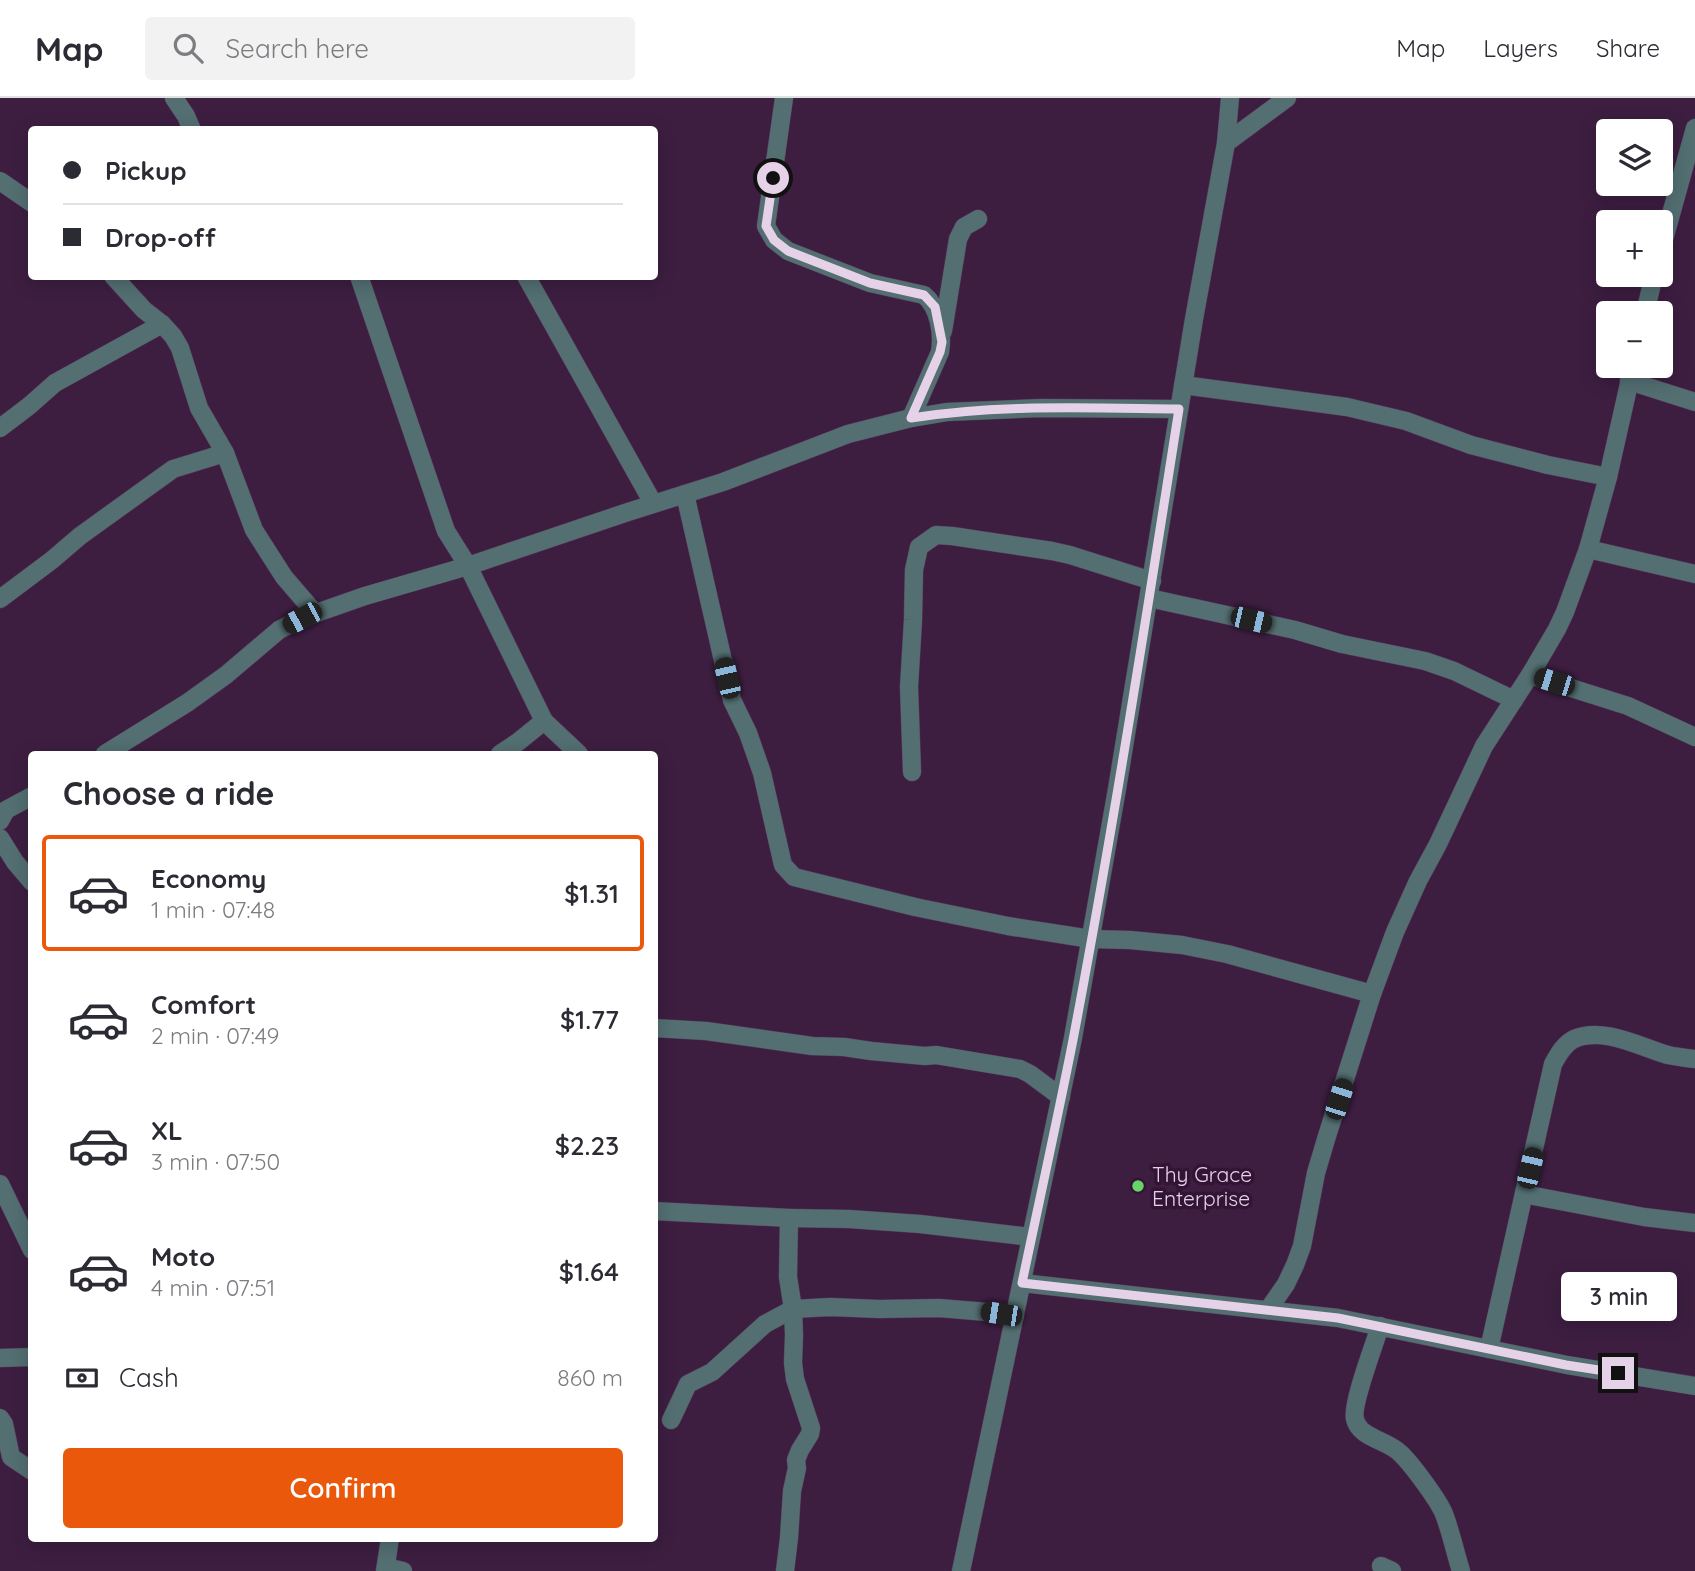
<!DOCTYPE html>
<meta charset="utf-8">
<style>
body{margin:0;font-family:Quicksand,sans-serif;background:#f2f2f3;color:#2b2b33;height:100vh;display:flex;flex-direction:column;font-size:26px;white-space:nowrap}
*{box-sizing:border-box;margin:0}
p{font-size:23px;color:#7c7c81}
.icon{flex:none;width:38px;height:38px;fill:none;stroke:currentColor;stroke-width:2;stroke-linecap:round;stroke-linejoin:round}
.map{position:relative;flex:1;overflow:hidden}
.panel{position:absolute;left:28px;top:653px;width:630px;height:791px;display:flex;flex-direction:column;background:#fff;border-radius:7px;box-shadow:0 4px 18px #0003}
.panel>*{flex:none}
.hud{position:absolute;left:28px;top:28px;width:630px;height:154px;border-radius:7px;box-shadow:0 4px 18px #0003;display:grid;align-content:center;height:154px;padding:0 35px;background:#fff}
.fabs{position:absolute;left:1596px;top:21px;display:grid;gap:14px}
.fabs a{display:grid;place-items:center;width:77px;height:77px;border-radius:7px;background:#fff;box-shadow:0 4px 18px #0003;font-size:35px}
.end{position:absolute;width:32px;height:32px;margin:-16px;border:9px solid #e6d2e8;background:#111;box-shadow:0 0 0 4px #111}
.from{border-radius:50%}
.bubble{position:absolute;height:49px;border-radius:7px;background:#fff;box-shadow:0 4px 18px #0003;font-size:23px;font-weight:600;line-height:49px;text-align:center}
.car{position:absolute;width:21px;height:42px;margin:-21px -10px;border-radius:9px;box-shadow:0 0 5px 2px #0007;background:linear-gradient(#222 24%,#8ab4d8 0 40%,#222 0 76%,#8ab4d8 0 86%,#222 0)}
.hud b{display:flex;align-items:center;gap:24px;height:66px;font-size:26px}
.hud b+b{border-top:2px solid #e1e1e2}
.hud i{width:18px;height:18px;background:#2b2b33}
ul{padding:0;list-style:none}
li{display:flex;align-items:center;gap:21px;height:116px;margin:0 14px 10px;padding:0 21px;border:4px solid transparent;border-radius:7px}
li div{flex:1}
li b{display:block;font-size:26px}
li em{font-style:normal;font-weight:600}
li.current{border-color:#ea580c}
li>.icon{width:63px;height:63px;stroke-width:1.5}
h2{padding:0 35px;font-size:32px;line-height:84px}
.pay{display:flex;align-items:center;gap:18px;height:77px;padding:0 35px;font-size:26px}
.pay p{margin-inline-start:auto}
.button{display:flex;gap:14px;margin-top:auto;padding:14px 35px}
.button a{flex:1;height:80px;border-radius:7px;background:#ea580c;color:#fff;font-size:28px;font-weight:600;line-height:80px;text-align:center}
header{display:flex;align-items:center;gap:42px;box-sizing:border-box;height:98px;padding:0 35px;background:#fff;border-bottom:2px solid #e1e1e2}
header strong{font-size:33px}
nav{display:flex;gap:38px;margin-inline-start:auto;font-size:24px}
.search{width:490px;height:63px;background:#f2f2f3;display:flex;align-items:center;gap:18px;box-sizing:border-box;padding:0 24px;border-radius:7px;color:#7c7c81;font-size:26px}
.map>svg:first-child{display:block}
</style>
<header>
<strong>Map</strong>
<div class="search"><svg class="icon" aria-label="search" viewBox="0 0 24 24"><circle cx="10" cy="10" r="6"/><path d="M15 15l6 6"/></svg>Search here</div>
<nav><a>Map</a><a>Layers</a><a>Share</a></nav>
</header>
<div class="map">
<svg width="1695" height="1473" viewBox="0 0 1695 1473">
<rect width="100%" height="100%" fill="#3d1e41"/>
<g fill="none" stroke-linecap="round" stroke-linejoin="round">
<defs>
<g id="minor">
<polyline points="174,0 186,18 192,32"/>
<path d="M784,0L766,128L774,142L788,153L870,185L924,197C939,209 943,236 940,254L911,320"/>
<polyline points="1226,45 1287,0"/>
<polyline points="0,83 32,105"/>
<polyline points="1661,152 1695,30"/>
<polyline points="113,178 144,212 162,226 173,238 180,250 199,310 225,355 254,432 284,479 315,515"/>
<polyline points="359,178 446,433 468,468 544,623 579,656"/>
<polyline points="526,178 653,405"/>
<polyline points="1645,215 1654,177"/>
<polyline points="943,233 958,141 964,129 978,121"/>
<polyline points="1629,283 1695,304"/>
<polyline points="1183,287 1347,309 1406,323 1471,347 1548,367 1608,379"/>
<polyline points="0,330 29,308 55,285 162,226"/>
<polyline points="685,396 732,602 748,635 762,675 783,767 794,779 915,809 1008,828 1091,841 1130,842 1182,847 1227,856 1372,896"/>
<polyline points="1588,451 1695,476"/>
<polyline points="1149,500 1295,532 1342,546 1425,563 1454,573 1514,602"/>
<polyline points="0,501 52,462 80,438 173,371 225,355"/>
<polyline points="1530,577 1628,608 1695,639"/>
<polyline points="105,656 187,605 226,577 279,532 302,520 365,498 468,468 628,414 723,384 848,336 911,320 947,314 1041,310 1179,311"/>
<polyline points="500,656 518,644 544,623"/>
<polyline points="912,674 909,589 913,522 914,472 919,449 936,437 952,438 1052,453 1070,457 1152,483"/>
<polyline points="0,723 6,712 32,698"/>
<polyline points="0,740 15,764 32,784"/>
<polyline points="654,930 706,933 812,948 844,949 871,953 925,958 936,957 1020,971 1030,976 1061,999"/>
<polyline points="0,1086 32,1152"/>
<polyline points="1524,1096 1644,1119 1695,1125"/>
<polyline points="654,1113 789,1120 788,1179 793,1211 794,1237 793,1265 795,1281 811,1330 810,1336 800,1352 796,1362 797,1370 792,1393 789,1440 785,1473"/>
<polyline points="789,1120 849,1121 920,1126 1031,1139"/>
<polyline points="1022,1185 1338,1220 1567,1267 1695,1288"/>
<polyline points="1268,1212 1286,1186 1295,1167 1302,1148 1316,1075 1327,1038 1372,896 1395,834 1418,783 1438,746 1484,648 1530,577 1557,531 1565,514 1588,451 1608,379 1633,268"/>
<path d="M1380,1228C1375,1245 1351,1307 1355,1321C1359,1340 1387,1342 1400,1355C1411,1365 1439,1403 1444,1416C1451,1434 1455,1454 1461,1473"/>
<path d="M1489,1251L1553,966C1558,957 1564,946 1574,941C1603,928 1640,949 1668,957C1677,959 1686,960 1695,961"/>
<polyline points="0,1260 32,1259"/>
<polyline points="0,1320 4,1326 11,1359 32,1373"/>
<polyline points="671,1322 688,1286 712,1274 765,1226 793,1211 830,1209 879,1211 939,1210 987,1214 1015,1218"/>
<polyline points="1381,1468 1392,1473"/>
<polyline points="386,1469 403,1473"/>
<polyline points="385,1473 390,1440"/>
<polyline points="961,1473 1073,940 1117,691 1194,221 1226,45 1230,0"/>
</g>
</defs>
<use href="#minor" stroke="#583b5c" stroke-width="19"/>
<use href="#minor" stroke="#536f72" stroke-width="18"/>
</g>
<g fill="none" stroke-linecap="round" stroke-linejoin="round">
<path stroke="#e6d2e8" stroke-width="9" d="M773,80L766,128L774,142L788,153L870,185L924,197L935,209L942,244L940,254L911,320C999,306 1090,310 1179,311C1146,521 1113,732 1073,942C1057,1023 1039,1104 1022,1185L1338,1220L1566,1267L1618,1275"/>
</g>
<circle fill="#68d465" stroke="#331436" stroke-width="2.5" cx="1138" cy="1088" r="7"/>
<g text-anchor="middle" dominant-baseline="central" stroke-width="7" stroke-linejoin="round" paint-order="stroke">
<g font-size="21" fill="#e6d2e8" stroke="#331436" text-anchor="start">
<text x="1152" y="1076">Thy Grace<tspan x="1152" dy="24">Enterprise</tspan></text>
</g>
</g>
</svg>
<div class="fabs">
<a><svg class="icon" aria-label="layers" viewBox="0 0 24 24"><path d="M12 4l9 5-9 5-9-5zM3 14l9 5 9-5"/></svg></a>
<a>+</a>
<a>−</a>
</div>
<i class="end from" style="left:773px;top:80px"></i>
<i class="end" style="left:1618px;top:1275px"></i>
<div class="bubble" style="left:1561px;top:1174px;width:116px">3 min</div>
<i class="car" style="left:302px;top:520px;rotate:242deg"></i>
<i class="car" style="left:1251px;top:522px;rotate:103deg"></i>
<i class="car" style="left:727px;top:580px;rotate:347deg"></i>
<i class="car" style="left:1554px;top:584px;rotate:287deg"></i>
<i class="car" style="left:1339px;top:1001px;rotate:18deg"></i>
<i class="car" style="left:1530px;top:1070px;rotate:13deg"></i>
<i class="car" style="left:1001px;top:1216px;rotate:279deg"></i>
<div class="hud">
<b><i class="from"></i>Pickup</b>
<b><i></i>Drop-off</b>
</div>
<section class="panel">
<h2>Choose a ride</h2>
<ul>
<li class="current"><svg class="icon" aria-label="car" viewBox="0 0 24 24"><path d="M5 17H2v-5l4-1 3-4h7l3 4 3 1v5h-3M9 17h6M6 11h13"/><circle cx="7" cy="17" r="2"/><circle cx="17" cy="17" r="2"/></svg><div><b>Economy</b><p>1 min · 07:48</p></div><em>$1.31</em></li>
<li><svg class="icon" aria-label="car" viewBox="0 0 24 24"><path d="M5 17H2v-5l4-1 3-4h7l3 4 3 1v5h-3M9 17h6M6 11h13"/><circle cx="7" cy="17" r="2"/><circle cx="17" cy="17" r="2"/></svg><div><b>Comfort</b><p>2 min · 07:49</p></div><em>$1.77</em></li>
<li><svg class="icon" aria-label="car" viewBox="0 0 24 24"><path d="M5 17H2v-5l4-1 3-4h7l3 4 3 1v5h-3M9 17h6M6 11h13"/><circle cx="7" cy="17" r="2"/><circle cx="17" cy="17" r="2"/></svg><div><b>XL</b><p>3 min · 07:50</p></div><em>$2.23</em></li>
<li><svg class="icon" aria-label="car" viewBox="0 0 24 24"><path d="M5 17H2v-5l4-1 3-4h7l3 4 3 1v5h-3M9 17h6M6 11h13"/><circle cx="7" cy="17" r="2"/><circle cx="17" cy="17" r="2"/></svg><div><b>Moto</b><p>4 min · 07:51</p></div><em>$1.64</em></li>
</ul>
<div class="pay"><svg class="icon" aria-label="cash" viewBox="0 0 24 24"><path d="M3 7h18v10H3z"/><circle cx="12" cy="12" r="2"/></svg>Cash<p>860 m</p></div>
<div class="button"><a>Confirm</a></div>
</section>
</div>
